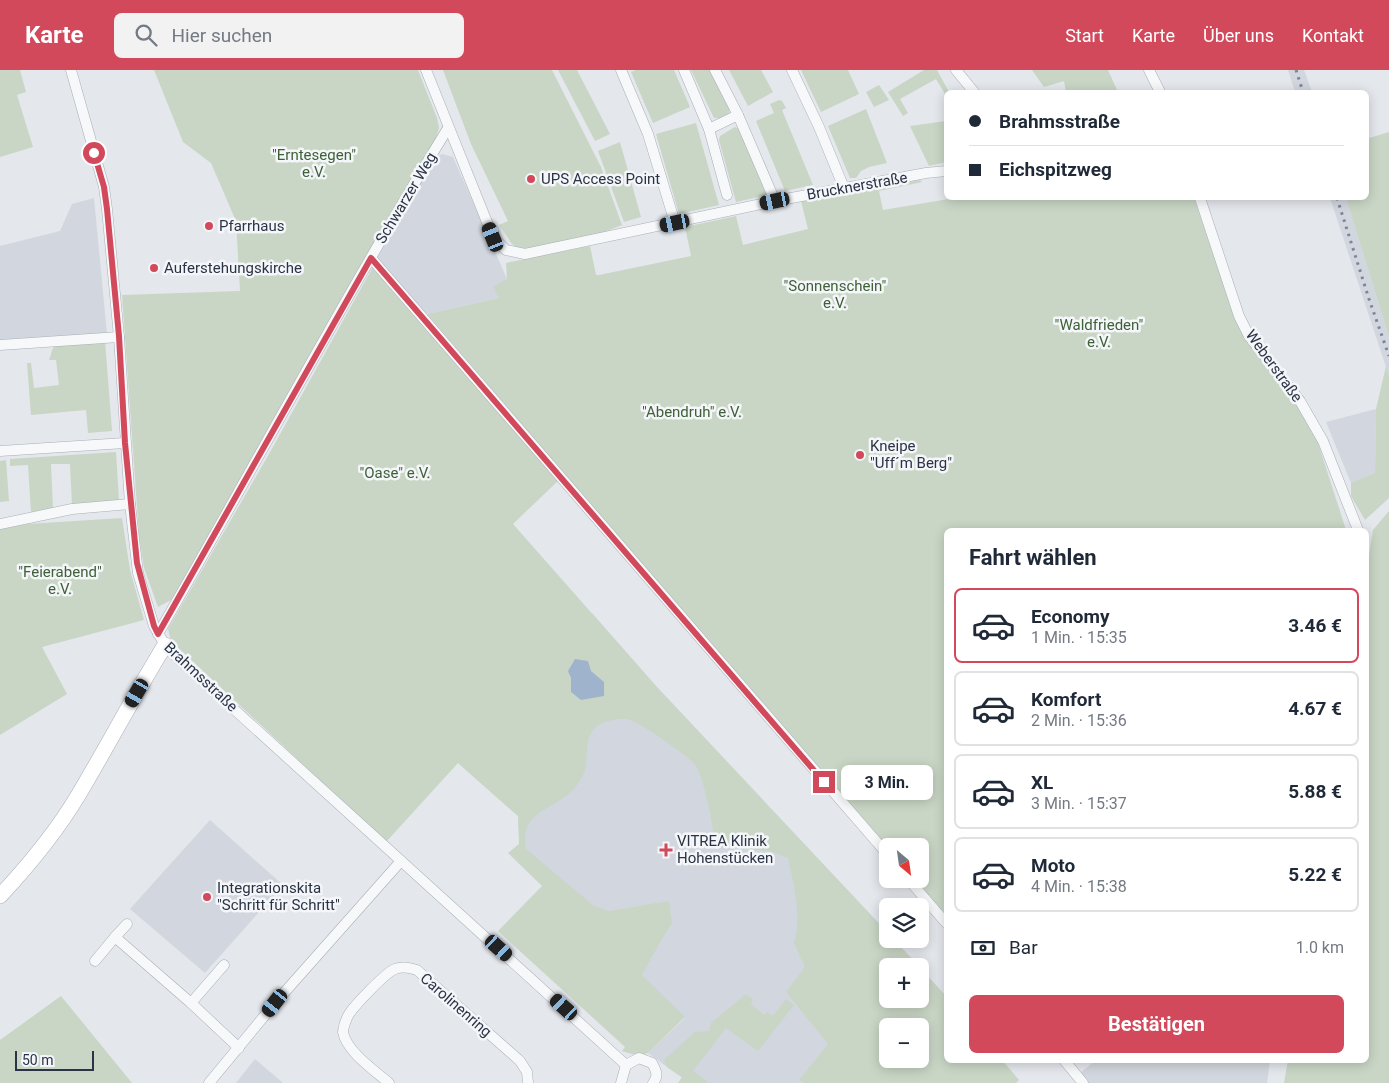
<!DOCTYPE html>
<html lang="de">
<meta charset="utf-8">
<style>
body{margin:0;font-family:Roboto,sans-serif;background:#f2f2f3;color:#1f2937;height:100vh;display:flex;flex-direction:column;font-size:19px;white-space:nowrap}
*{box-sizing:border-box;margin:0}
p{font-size:16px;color:#747a83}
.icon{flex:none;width:28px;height:28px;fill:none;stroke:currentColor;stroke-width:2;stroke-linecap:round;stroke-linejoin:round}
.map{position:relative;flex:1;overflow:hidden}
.panel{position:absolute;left:944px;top:458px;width:425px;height:535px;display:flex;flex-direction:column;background:#fff;border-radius:8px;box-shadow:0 2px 12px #0003}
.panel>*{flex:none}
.top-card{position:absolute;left:944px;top:20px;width:425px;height:110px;border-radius:8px;box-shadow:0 2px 12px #0003;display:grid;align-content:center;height:110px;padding:0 25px;background:#fff}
.needle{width:32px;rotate:151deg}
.fabs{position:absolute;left:879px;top:768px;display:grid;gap:10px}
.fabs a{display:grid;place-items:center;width:50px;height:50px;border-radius:8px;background:#fff;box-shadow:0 2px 12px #0003;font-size:25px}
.scale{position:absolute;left:15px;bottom:12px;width:79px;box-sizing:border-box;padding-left:5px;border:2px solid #2b3445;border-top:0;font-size:14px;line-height:18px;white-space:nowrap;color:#2b3445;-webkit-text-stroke:4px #f4f6f9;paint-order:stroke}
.end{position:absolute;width:22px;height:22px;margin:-11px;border:6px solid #d1495b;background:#fff;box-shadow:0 0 0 2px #fff}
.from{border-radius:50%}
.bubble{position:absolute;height:35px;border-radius:8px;background:#fff;box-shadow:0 2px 12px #0003;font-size:16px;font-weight:700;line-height:35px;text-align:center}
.car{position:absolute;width:15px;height:30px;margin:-15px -8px;border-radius:6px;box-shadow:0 0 4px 1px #0007;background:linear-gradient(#222 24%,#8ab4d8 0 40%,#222 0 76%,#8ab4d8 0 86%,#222 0)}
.top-card b{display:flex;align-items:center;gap:18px;height:48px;font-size:19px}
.top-card b+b{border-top:1px solid #e0e1e3}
.top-card i{width:12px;height:12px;background:#1f2937}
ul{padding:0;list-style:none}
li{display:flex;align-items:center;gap:15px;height:75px;margin:0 10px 8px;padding:0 15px;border:2px solid #e0e1e3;border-radius:8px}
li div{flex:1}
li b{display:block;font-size:19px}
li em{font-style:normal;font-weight:700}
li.on{border-color:#d1495b}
li>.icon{width:45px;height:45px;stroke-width:1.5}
h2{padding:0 25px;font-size:22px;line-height:60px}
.pay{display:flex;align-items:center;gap:12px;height:55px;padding:0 25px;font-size:19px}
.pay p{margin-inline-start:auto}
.button{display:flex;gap:10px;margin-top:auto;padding:10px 25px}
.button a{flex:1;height:58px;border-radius:8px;background:#d1495b;color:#fff;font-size:20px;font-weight:700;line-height:58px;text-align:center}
header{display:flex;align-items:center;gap:30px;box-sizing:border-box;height:70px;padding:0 25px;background:#d1495b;color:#fff}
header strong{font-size:24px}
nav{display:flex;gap:28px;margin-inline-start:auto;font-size:18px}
.search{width:350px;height:45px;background:#f2f2f3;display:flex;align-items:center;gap:12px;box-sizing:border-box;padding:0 18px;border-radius:8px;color:#747a83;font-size:19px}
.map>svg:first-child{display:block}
</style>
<header>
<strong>Karte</strong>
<div class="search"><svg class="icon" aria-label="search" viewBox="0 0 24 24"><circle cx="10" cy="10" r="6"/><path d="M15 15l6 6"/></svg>Hier suchen</div>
<nav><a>Start</a><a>Karte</a><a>Über uns</a><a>Kontakt</a></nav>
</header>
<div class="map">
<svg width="1389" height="1013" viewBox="0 0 1389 1013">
<rect width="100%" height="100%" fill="#e4e7ec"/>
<g fill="#d2d6de" fill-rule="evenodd">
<polygon points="1288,0 1304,0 1312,22 1295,22"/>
<polygon points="442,84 453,87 507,209 499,228 427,244 376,190 433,89"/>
<polygon points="94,128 107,264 0,272 0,176 60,161 72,134"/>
<polygon points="1330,128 1346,128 1389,267 1389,306"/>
<polygon points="1376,339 1375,404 1351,413 1326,352"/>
<path d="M592,543L656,616L887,862L888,869H893L919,896H888V929H920V898L946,926L933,1013H689L648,983L685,948L520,786L518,746L458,693ZM888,956H920V989H888Z"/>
<polygon points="210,750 283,815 205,903 130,839"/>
<polygon points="255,989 283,1013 236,1013"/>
<polygon points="1096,990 1270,990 1267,1013 1086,1013 1079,1004"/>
</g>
<g fill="#c9d6c5" fill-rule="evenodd">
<polygon points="0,0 20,0 26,22 17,25 33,77 0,87"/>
<polygon points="154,0 418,0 437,48 439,58 436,68 187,509 171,530 158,537 144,498 139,465 122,225 240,221 236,151 211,93 183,72"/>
<polygon points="443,0 552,0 601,97 622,155 597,165 522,181 512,174 499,155 508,151 471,74"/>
<polygon points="558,0 577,0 610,64 595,71"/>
<polygon points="636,0 674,0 690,37 653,53 631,2"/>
<polygon points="691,0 711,0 730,38 729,43 722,48 714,48"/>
<polygon points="729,0 761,0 773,22 748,36"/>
<polygon points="801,0 848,0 859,24 821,42"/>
<polygon points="924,0 937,0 949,22 945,24 936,9 900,29 908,43 903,46 888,22"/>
<polygon points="1032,0 1108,0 1117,20 1110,22 1066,22 1064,11 1044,17"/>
<polygon points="879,15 889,30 874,37 866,22"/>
<polygon points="779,30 782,31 786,38 782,40 813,115 785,121 756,51 774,43 770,34"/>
<polygon points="866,39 887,93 869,97 861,101 856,108 850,108 828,56"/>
<polygon points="946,51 946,92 929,96 910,56"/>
<polygon points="696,53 719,135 679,144 656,64"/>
<polygon points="735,57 739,59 767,125 736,132 719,70 720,66"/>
<polygon points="1389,62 1389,267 1346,128 1366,128 1366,69"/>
<polygon points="620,72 641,147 624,152 598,81"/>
<polygon points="920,110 922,112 879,121 883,140 955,128 1194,128 1233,243 1300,331 1318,373 1346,460 946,460 946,842 940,841 913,809 920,809 920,776 888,776 887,780 427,244 499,228 493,217 507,209 506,193 590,176 596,205 599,205 691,186 685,157 736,146 743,175 808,159 801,131"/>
<path d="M374,195L560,409L513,454L656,616L887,862L888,869H893L919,896H888V929H920V898L946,926V990H1002L1019,1010L1016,1013H805L799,1010L828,974L786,922L805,897L794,873C802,845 794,816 788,788L770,781L724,777L714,770C714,757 703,706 696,696C689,686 638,651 627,649C618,648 604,651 597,656C583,667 589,688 584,703C582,708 577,715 574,719C552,742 519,740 526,779L594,836L609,841L669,831L672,853L659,874L642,905L685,947L648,983L638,986L622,981L625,977L498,861L542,816L508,783L519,774L518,746L458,693L386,772L171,571L168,559L269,384ZM591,601L604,612L591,627L581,630L571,622V608ZM888,956H920V989H888Z"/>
<polygon points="105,271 112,361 88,363 86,340 31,345 27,293 31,293 34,318 59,315 56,290 49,290 54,275"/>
<polygon points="1386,296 1389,306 1389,428 1365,450 1351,426 1351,413 1375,403 1376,339"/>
<polygon points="116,382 119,431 72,435 70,394 51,394 53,438 31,442 28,395 10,396 10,389"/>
<polygon points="6,390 9,431 0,432 0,391"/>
<polygon points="1389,441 1389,1013 1284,1013 1288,990 1366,990 1366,504 1373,460"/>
<polygon points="122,448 130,500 144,550 42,577 67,624 0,665 0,459 28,454"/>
<polygon points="746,924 753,929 751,934 764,945 767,942 773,946 786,929 794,935 758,981 726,958 693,1001 709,1013 678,1013 682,1007 667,997 664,990 695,962 709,961 711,953"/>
<polygon points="61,926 132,1013 0,1013 0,970"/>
</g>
<polygon fill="#9fb4cc" points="575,589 588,591 591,601 604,612 604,626 581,630 571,622 571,608 568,601"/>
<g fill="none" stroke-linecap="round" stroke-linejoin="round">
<defs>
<g id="street">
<polyline points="71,0 104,117 107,139 119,267 130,434 138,503 154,556 165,575 171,582 626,995"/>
<polyline points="426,0 493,167 506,180 525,184 775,131 926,103 946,101"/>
<polyline points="621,0 648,64 675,153"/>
<polyline points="684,0 709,59"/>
<polyline points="715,0 738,45"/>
<polyline points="792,0 819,57 844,118"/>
<polyline points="956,0 974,22"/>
<polyline points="1149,0 1160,22"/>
<polyline points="727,125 709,59 738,45 775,131"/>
<polyline points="1200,128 1239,246 1249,266 1300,331 1323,371 1358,460"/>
<polyline points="371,188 888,785"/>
<polyline points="0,275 119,267"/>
<polyline points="0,381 125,373"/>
<polyline points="0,454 72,439 130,434"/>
<path d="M158,564C255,396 346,224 448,58"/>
<polyline points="908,809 946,853"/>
<polyline points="127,854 115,867 191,933"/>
<polyline points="95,891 115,867"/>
<polyline points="224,895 191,933 239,978"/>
<polyline points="1064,990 1083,1013"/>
<path d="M626,995L639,988L652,993C656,1000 659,1006 653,1013"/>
<polyline points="209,1013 275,933 401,791"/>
<path d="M389,1013C375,1001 346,981 343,962C343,958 346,949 349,944C355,935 385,903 395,899C403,896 409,898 417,900L520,991L527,1002L528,1013"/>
<polyline points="621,1013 626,995"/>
</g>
<path id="secondary" d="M0,826C29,795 57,761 79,724C108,675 135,624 165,575"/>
</defs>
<use href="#street" stroke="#a9aeb7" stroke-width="11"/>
<use href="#secondary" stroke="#a9aeb7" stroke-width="16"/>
<use href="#street" stroke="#f7f8fa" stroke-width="10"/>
<use href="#secondary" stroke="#fff" stroke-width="15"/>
<g stroke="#7d8696" stroke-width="3" stroke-dasharray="2.5 5" stroke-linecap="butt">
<polyline points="1296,0 1303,22"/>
<polyline points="1337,128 1369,229 1389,286"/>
</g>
</g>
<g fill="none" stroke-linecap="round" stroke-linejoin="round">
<polyline stroke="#d1495b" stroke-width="6" points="94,83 104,117 107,139 119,266 125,373 137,493 154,556 158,564 371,188 824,712"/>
</g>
<g fill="#d1495b" stroke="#f4f6f9" stroke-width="2">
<circle cx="531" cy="109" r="5"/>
<circle cx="209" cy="156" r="5"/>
<circle cx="154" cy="198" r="5"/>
<circle cx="860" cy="385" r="5"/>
<path d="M663.5 772.5h5v5h5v5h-5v5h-5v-5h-5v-5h5z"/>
<circle cx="207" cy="827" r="5"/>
</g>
<g text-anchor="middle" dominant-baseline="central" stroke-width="5" stroke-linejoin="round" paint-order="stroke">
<g font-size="15" fill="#3f6138" stroke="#f4f6f9">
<text x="314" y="85">"Erntesegen"<tspan x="314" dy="17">e.V.</tspan></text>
<text x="835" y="216">"Sonnenschein"<tspan x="835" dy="17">e.V.</tspan></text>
<text x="1099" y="255">"Waldfrieden"<tspan x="1099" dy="17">e.V.</tspan></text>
<text x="692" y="342">"Abendruh" e.V.</text>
<text x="395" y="403">"Oase" e.V.</text>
<text x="60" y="502">"Feierabend"<tspan x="60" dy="17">e.V.</tspan></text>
</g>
<g font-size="15" fill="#2b3445" stroke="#f4f6f9" text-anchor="start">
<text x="541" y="109">UPS Access Point</text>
<text x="219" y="156">Pfarrhaus</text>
<text x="164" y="198">Auferstehungskirche</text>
<text x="870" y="376">Kneipe<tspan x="870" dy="17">"Uff´m Berg"</tspan></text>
<text x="677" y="771">VITREA Klinik<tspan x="677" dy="17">Hohenstücken</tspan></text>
<text x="217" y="818">Integrationskita<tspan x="217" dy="17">"Schritt für Schritt"</tspan></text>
</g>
<g font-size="15" fill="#2b3445" stroke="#f4f6f9">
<text transform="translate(857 116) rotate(-10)">Brucknerstraße</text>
<text transform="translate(406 128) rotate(-59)">Schwarzer Weg</text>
<text transform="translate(1274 296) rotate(54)">Weberstraße</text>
<text transform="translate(201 607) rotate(43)">Brahmsstraße</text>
<text transform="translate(456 935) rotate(41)">Carolinenring</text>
</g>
</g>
</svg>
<div class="fabs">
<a><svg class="needle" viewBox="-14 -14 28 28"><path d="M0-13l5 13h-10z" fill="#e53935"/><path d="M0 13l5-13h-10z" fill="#747a83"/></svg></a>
<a><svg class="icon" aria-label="layers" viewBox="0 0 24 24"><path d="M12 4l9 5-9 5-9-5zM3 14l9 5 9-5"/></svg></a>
<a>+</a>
<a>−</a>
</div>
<div class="scale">50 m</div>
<i class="end from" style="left:94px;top:83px"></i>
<i class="end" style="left:824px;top:712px"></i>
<div class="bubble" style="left:841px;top:695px;width:92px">3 Min.</div>
<i class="car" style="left:775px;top:131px;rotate:258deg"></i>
<i class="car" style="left:675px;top:153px;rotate:258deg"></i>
<i class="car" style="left:493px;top:167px;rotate:338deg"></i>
<i class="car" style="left:137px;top:623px;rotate:210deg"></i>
<i class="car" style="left:499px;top:878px;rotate:132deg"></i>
<i class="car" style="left:275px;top:933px;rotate:218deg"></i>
<i class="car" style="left:564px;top:937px;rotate:312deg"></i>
<div class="top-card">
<b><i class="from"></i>Brahmsstraße</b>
<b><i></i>Eichspitzweg</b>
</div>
<section class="panel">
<h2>Fahrt wählen</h2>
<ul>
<li class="on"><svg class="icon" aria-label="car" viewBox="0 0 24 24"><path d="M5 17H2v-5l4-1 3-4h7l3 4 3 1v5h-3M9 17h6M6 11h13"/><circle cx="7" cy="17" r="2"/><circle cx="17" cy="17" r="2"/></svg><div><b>Economy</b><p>1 Min. · 15:35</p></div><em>3.46 €</em></li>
<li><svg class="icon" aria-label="car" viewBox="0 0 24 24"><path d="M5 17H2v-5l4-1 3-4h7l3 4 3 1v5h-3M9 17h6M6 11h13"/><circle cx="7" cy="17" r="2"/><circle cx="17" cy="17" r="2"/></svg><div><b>Komfort</b><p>2 Min. · 15:36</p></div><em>4.67 €</em></li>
<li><svg class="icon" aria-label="car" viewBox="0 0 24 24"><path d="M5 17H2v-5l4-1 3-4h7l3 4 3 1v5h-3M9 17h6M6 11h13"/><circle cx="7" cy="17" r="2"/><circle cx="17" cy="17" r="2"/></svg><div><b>XL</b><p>3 Min. · 15:37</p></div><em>5.88 €</em></li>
<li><svg class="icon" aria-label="car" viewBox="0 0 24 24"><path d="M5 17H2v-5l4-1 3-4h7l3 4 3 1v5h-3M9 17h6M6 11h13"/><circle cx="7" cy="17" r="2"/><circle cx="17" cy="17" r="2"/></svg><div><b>Moto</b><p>4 Min. · 15:38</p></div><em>5.22 €</em></li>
</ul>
<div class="pay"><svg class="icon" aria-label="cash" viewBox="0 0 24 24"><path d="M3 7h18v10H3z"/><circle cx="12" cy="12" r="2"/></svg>Bar<p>1.0 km</p></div>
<div class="button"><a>Bestätigen</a></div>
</section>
</div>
